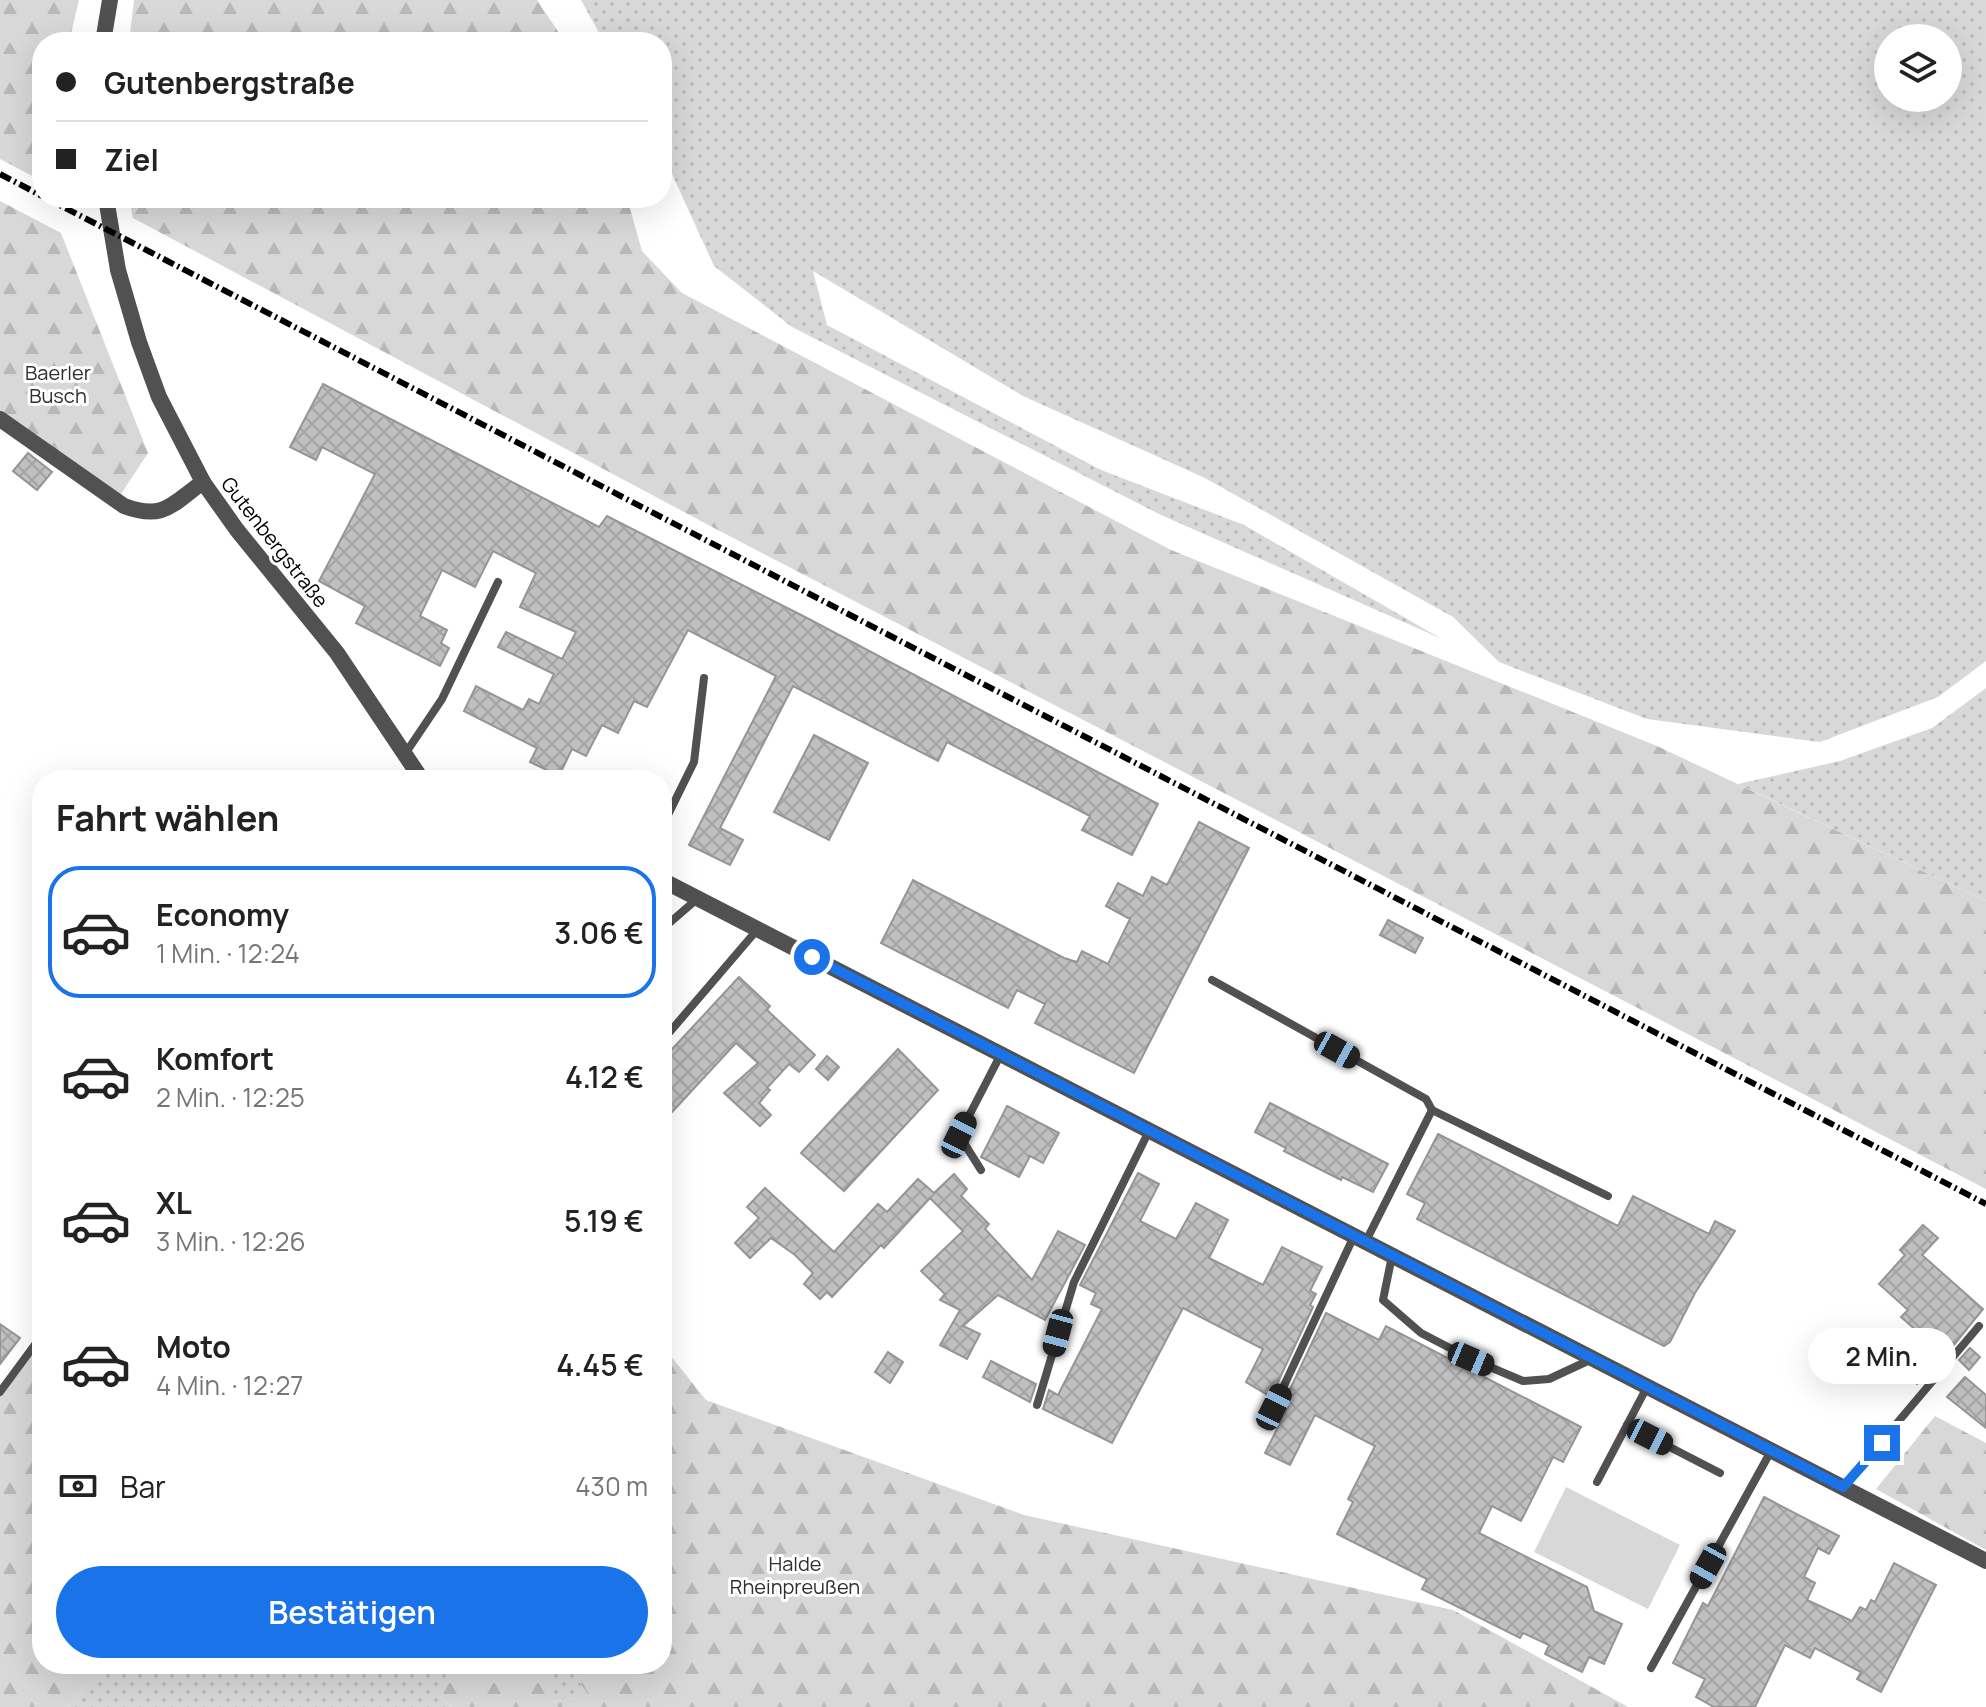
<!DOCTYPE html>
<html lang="de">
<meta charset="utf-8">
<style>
body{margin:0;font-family:Manrope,sans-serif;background:#f2f2f2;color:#222;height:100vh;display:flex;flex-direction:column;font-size:30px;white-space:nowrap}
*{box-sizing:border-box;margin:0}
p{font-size:26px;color:#767676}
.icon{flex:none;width:44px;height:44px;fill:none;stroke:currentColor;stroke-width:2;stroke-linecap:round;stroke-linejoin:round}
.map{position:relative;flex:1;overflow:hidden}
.drawer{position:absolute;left:32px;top:770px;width:640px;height:904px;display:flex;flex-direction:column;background:#fff;border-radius:32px;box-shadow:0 8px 32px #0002}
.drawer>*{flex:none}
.top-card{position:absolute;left:32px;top:32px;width:640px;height:176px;border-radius:32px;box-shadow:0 8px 32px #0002;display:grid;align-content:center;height:176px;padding:0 24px;background:#fff}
.buttons{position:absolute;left:1874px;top:24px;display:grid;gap:16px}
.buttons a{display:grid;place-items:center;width:88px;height:88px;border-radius:50%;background:#fff;box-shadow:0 8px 32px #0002;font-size:40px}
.end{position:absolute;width:36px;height:36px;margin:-18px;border:10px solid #1a73e8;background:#fff;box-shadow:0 0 0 4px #fff}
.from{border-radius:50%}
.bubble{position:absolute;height:56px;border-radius:28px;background:#fff;box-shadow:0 8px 32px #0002;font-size:26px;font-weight:600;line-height:56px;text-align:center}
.car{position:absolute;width:24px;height:48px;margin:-24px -12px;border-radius:10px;box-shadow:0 0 6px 2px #0007;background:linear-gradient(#222 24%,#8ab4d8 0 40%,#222 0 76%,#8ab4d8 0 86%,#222 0)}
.top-card b{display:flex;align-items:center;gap:28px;height:76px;font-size:30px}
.top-card b+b{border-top:2px solid #e0e0e0}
.top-card i{width:20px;height:20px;background:#222}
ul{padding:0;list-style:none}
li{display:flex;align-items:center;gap:24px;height:132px;margin:0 16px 12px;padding:0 8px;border:4px solid transparent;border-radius:32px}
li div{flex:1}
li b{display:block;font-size:30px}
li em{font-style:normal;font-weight:600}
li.current{border-color:#1a73e8}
li>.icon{width:72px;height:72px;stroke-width:1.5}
h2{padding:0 24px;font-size:36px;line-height:96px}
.pay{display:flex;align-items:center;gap:20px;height:88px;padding:0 24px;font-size:30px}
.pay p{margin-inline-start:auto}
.action{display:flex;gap:16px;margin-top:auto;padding:16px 24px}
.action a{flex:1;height:92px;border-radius:48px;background:#1a73e8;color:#fff;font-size:32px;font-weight:600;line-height:92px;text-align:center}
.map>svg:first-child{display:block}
</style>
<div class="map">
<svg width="1986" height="1707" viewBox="0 0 1986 1707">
<defs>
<pattern id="grass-dots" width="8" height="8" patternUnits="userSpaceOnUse" patternTransform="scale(2)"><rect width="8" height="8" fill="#d8d8d8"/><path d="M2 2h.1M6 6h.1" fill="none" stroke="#b8b8b8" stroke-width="1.8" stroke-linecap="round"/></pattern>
<pattern id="forest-firs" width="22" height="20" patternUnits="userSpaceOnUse" patternTransform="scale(2)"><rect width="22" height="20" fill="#d8d8d8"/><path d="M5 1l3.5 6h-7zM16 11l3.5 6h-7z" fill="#b8b8b8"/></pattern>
<pattern id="building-cross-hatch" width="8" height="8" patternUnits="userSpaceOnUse" patternTransform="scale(2)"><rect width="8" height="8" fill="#c0c0c0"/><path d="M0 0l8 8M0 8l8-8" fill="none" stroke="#a3a3a3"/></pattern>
</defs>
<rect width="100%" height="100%" fill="#fff"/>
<g fill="url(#grass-dots)" fill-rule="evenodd">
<path d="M581,0H1986V661L1938,697L1820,742L1647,719L1499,662L1453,617L1205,478L1023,396L813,271L827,325L1101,470L1244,525L1440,638L1161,515L792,327L714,266L662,152V42H604ZM1888,38H1948V98H1888Z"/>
<polygon points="1986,688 1986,901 1738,784 1840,761 1932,728"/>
<polygon points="104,1664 471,1664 469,1671 440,1696 452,1707 68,1707"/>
<polygon points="542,1664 566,1664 592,1699 571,1698 552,1702"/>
</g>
<g fill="url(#forest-firs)">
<polygon points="0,0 79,0 69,42 42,42 42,181 0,159"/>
<polygon points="134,0 537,0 565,42 129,42"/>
<polygon points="129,198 627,198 642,251 682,293 1171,550 1657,746 1986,901 1986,1189 714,528 133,218"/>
<polygon points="0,201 61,233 148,453 119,497 0,415"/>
<polygon points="42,1339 42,1664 104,1664 68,1707 0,1707 0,1391"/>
<polygon points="662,1345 706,1400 1024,1515 1453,1610 1628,1707 452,1707 440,1696 443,1679 469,1671 471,1664 542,1664 552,1673 553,1702 571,1698 591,1698 566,1664 662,1664"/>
<polygon points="1935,1416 1986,1443 1986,1550 1876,1489"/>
</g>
<polygon fill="#d8d8d8" points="1566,1487 1680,1545 1648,1609 1534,1552"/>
<g fill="url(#building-cross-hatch)" stroke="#959595" stroke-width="2">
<polygon points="323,384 599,527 607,516 807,618 1158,804 1132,855 1082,830 1090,816 947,742 938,761 793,686 720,828 743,840 730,865 689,845 776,676 688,630 647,707 634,701 618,733 602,725 586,756 572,749 559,776 530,762 537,748 464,711 476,686 523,710 529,699 539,704 554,674 498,647 506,632 562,659 576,632 520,607 536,573 493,551 475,587 442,570 420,616 447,630 441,643 449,648 440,666 356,623 365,606 319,581 375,474 322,447 316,460 290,447"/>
<polygon points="28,453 52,472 37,490 13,471"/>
<polygon points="814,735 868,763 829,840 774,812"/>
<polygon points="1199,822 1249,848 1134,1073 1035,1023 1045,1004 1017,990 1008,1008 881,943 913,880 1064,958 1077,962 1082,951 1108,964 1130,919 1106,906 1118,883 1143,896 1152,877 1167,885"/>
<polygon points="1388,920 1423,938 1415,953 1380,935"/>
<polygon points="739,977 770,1006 767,1010 815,1055 799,1072 789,1064 767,1088 770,1090 759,1103 771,1115 760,1126 724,1093 758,1063 736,1043 662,1123 662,1060"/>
<polygon points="898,1049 938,1090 844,1191 801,1153"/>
<polygon points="827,1056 839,1067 828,1080 816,1069"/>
<polygon points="1270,1103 1388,1164 1373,1192 1342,1177 1341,1180 1284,1151 1286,1148 1255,1132"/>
<polygon points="1007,1106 1059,1133 1043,1163 1030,1156 1019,1177 981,1157"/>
<polygon points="1438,1134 1618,1226 1633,1196 1709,1234 1715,1221 1735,1231 1695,1293 1670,1342 1664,1346 1417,1219 1425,1203 1407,1194"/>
<polygon points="1138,1173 1159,1184 1140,1221 1176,1239 1196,1203 1228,1220 1209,1258 1263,1285 1282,1247 1322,1267 1310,1291 1316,1294 1310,1305 1313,1307 1271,1397 1246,1382 1263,1349 1183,1308 1112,1443 1043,1409 1049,1390 1058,1395 1102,1309 1091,1304 1096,1293 1080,1285"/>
<polygon points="954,1174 967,1189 961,1196 989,1224 985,1229 1032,1280 1058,1231 1085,1245 1045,1320 998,1295 963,1326 980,1334 967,1359 940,1345 960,1310 940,1300 945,1294 921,1271 963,1231 930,1198 884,1248 881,1245 832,1297 827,1292 820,1299 804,1284 813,1273 795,1255 771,1238 750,1258 735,1243 759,1218 747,1207 765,1188 834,1252 878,1204 887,1212 918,1179 934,1193"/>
<polygon points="1923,1225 1938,1238 1922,1255 1983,1309 1949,1351 1947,1350 1917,1384 1900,1370 1927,1340 1901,1317 1908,1310 1879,1284 1905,1255 1900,1250"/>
<polygon points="1326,1313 1379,1340 1386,1326 1581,1427 1563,1462 1553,1457 1521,1521 1492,1506 1479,1533 1587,1587 1594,1611 1622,1624 1604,1664 1589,1657 1582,1672 1545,1654 1549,1645 1523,1633 1520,1638 1422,1589 1427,1579 1337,1534 1353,1502 1348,1499 1375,1446 1315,1415 1290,1465 1265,1453 1288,1407 1283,1404"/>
<polygon points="0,1324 20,1338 0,1364"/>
<polygon points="1861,1338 1894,1363 1884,1376 1851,1351"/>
<polygon points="1970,1348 1980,1357 1969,1370 1959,1360"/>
<polygon points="888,1352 903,1362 890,1383 875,1372"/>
<polygon points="991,1361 1036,1384 1030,1402 983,1377"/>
<polygon points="1965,1377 1986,1395 1986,1428 1947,1397"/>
<polygon points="1764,1497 1839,1536 1829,1554 1818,1548 1804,1577 1815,1583 1807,1600 1852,1621 1860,1607 1866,1610 1871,1600 1875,1602 1894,1563 1936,1585 1881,1692 1857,1679 1861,1672 1815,1648 1810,1658 1785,1645 1755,1707 1714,1707 1696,1697 1705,1679 1673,1663 1703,1603 1708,1606"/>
</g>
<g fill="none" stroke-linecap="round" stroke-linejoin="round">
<g stroke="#515151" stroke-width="8">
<polyline points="405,754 442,699 498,582"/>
<polyline points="662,827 694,762 704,678"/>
<polyline points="662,922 667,925 697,899"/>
<polyline points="1212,980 1426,1099 1432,1110"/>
<polyline points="662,1041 757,930"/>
<polyline points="981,1170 959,1135 1001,1054"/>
<polyline points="1366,1241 1432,1110 1608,1196"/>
<polyline points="1392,1256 1383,1300 1421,1333 1471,1359 1523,1381 1549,1379 1592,1359"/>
<polyline points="0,1392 42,1335"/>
<polyline points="1037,1405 1074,1282 1149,1131"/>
<polyline points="1274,1407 1354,1236"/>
<polyline points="1627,1425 1720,1473"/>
<polyline points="1597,1482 1647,1387"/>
<polyline points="1843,1487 1979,1326"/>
<polyline points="1651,1668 1771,1451"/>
</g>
<g stroke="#515151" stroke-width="16">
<polyline points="103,42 110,0"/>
<polyline points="106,198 118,270 139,342 159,397 203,482 237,530 337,653 422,780"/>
<path d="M0,419L124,506C164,521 172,504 203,482"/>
<polyline points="662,880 1986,1561"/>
</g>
<g stroke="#000" stroke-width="6" stroke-dasharray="12 4 2 4" stroke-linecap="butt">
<polyline points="0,174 42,196"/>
<polyline points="46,198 1986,1204"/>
</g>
</g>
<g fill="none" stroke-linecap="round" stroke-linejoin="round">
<polyline stroke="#1a73e8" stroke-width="10" points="812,957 1843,1487 1882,1443"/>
</g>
<g text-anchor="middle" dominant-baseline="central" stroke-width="6" stroke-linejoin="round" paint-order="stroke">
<g font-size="20" fill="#2f2f2f" stroke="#fff">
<text x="58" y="372">Baerler<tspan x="58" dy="23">Busch</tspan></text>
<text x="795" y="1563">Halde<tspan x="795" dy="23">Rheinpreußen</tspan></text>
</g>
<g font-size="20" fill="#000" stroke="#fff">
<text transform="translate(275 542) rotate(52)">Gutenbergstraße</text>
</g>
</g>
</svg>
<div class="buttons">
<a><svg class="icon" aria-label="layers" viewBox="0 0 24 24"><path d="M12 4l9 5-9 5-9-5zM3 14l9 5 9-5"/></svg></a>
</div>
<i class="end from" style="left:812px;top:957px"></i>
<i class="end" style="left:1882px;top:1443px"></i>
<div class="bubble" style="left:1808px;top:1328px;width:148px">2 Min.</div>
<i class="car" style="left:1337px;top:1050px;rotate:119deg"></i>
<i class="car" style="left:959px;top:1135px;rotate:26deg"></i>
<i class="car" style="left:1058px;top:1333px;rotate:195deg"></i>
<i class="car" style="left:1471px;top:1359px;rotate:113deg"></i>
<i class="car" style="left:1274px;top:1407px;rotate:26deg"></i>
<i class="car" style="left:1650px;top:1437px;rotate:117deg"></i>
<i class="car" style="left:1708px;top:1566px;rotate:209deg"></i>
<div class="top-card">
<b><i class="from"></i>Gutenbergstraße</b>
<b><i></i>Ziel</b>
</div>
<section class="drawer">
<h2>Fahrt wählen</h2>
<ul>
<li class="current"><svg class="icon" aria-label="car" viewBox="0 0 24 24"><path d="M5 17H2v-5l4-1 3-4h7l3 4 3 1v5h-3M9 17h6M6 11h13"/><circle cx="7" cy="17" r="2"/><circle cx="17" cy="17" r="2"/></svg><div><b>Economy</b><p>1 Min. · 12:24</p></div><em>3.06 €</em></li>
<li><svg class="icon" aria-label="car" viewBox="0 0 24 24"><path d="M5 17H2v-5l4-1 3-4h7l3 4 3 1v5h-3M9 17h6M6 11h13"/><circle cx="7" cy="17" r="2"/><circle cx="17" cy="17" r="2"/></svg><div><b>Komfort</b><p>2 Min. · 12:25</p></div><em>4.12 €</em></li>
<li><svg class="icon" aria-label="car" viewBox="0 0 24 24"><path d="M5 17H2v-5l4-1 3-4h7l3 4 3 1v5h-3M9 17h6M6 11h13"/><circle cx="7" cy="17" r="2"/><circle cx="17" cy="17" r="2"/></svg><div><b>XL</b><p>3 Min. · 12:26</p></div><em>5.19 €</em></li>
<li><svg class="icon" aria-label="car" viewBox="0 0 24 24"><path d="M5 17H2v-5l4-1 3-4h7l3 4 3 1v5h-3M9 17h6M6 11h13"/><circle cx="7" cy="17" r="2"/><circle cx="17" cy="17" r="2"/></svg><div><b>Moto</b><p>4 Min. · 12:27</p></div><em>4.45 €</em></li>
</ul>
<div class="pay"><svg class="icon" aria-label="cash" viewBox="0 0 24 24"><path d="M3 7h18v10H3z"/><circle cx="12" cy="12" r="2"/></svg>Bar<p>430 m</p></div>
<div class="action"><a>Bestätigen</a></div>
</section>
</div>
